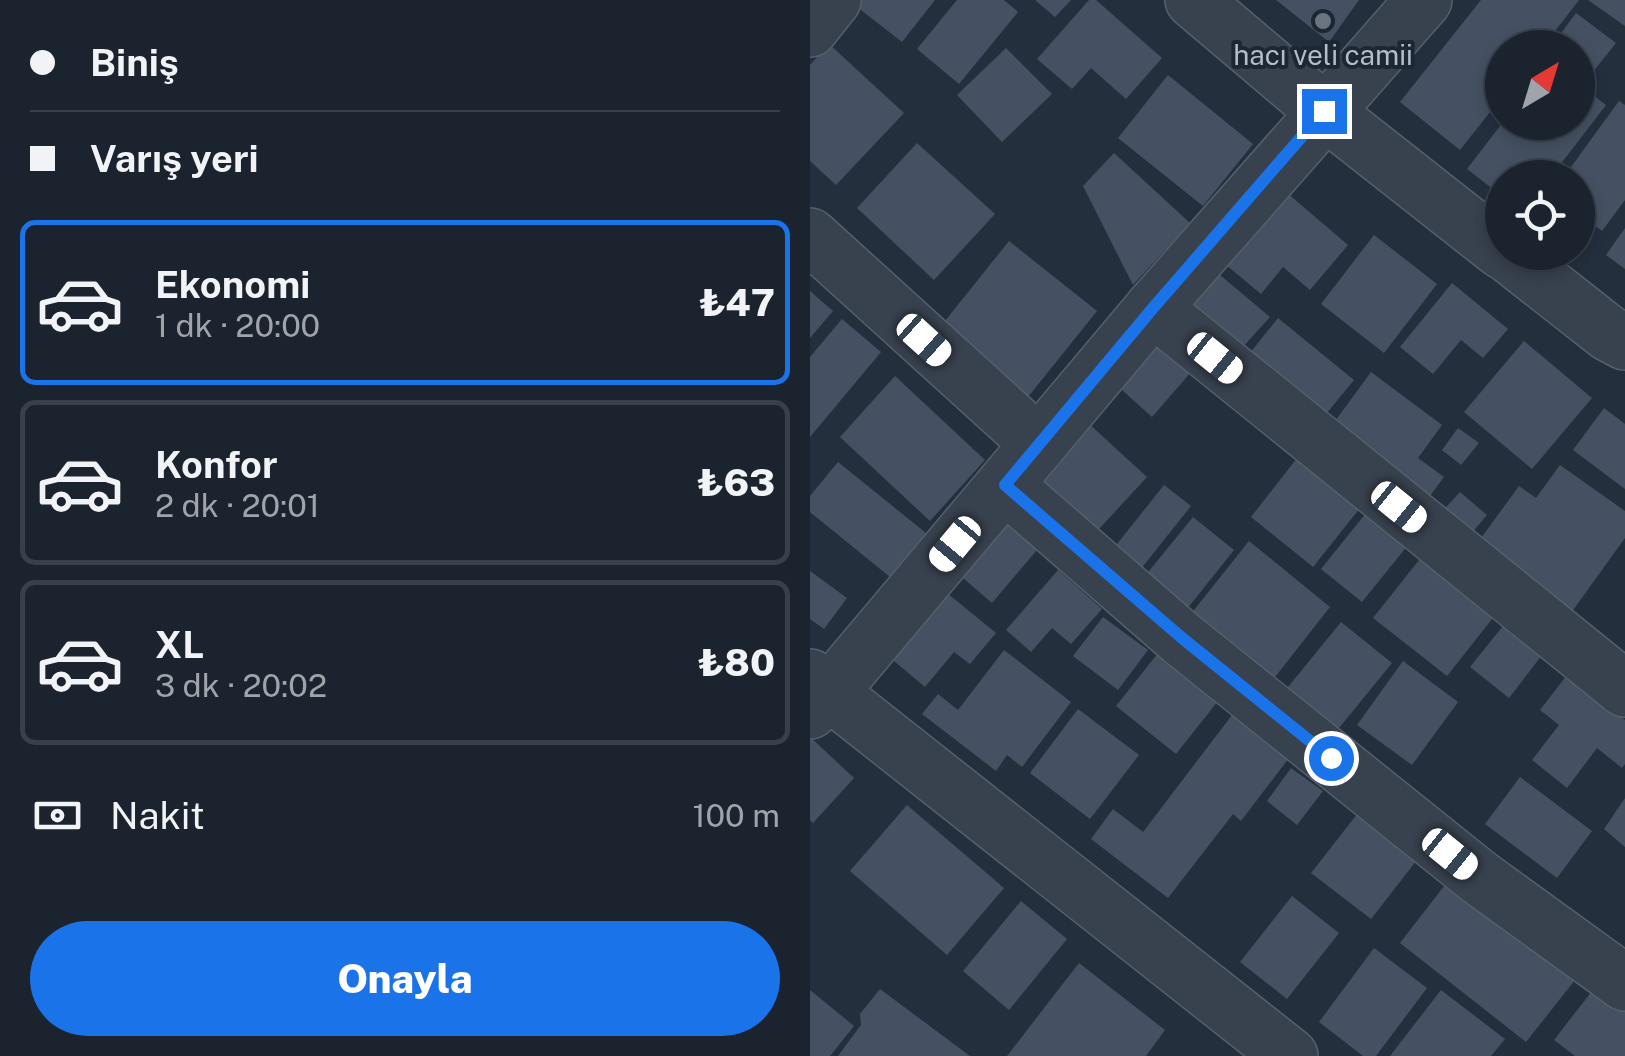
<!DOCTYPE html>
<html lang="tr">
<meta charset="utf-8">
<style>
body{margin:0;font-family:"Public Sans",sans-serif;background:#282f3a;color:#f1f3f6;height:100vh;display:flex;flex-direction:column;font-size:38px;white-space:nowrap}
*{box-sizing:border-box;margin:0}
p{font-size:32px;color:#a0a4aa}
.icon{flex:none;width:55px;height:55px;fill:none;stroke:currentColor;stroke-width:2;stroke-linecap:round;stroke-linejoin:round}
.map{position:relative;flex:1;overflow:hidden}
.sheet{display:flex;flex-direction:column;background:#1b232e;width:810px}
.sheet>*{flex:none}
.top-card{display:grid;align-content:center;height:220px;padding:0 30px;background:#1b232e}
.needle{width:65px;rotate:38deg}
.tools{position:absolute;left:675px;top:30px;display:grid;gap:20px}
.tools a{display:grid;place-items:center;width:110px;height:110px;border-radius:50%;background:#1b232e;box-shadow:0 5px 15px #0003,0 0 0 2px #39404a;font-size:50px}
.end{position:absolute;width:45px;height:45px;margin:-22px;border:12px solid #1a73e8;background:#fff;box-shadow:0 0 0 5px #fff}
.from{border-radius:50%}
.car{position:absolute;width:30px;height:60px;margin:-30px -15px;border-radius:12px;box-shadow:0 0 8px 2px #0007;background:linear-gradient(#fff 24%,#345 0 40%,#fff 0 76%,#345 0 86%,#fff 0)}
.top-card b{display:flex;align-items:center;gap:35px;height:95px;font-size:38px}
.top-card b+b{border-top:2px solid #39404a}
.top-card i{width:25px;height:25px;background:#f1f3f6}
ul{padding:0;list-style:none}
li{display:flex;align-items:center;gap:30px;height:165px;margin:0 20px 15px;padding:0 10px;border:5px solid #39404a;border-radius:15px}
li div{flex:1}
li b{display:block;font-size:38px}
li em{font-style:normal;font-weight:800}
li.on{border-color:#1a73e8}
li>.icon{width:90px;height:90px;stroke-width:1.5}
.pay{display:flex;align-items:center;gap:25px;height:110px;padding:0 30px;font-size:38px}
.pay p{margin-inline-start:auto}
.button{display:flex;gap:20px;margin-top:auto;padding:20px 30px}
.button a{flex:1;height:115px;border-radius:60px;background:#1a73e8;color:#fff;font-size:40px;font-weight:800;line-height:115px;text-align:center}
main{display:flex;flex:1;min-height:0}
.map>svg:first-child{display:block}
</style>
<main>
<section class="sheet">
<div class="top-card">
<b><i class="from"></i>Biniş</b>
<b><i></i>Varış yeri</b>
</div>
<ul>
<li class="on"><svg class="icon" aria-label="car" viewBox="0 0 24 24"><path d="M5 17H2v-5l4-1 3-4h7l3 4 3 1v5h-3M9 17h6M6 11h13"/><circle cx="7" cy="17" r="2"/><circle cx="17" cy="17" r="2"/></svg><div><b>Ekonomi</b><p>1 dk · 20:00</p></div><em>₺47</em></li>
<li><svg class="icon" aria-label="car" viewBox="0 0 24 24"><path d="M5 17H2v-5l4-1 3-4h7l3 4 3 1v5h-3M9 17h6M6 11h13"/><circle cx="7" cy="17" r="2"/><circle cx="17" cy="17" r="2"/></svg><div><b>Konfor</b><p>2 dk · 20:01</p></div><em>₺63</em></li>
<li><svg class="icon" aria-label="car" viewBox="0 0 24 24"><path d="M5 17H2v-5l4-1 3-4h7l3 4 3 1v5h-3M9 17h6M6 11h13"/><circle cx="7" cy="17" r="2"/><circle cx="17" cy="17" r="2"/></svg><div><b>XL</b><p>3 dk · 20:02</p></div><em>₺80</em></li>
</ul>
<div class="pay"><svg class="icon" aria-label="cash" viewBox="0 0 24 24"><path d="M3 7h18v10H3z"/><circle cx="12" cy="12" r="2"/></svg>Nakit<p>100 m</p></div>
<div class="button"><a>Onayla</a></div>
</section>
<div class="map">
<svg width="815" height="1056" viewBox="0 0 815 1056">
<rect width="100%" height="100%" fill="#242f3e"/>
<g fill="#455162">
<polygon points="44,0 125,0 92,42 42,3"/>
<polygon points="147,0 194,0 208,12 149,84 107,49"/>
<polygon points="225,0 261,0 245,17"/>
<polygon points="279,0 286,0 352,58 316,99 281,68 262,89 227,59"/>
<polygon points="466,0 549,0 519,42"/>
<polygon points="671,0 769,0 732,48 692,48 692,97 650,150 590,102"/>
<polygon points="778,0 815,0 815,26"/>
<polygon points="766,13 806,43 782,73 768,62 768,48 748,48 743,44"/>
<polygon points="19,44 94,113 26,185 0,161 0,65"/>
<polygon points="196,48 242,94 192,142 147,95"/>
<polygon points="358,75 443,144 393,206 308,138"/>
<polygon points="768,83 796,105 740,178 692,178 692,196 657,169 693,122 768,122"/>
<polygon points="809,101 815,105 815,200 792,231 768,213 768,178 753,178"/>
<polygon points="107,143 185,214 124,280 47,208"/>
<polygon points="304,153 380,223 323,285 273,186"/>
<polygon points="476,192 538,245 500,290 473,267 451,294 415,264"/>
<polygon points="815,228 815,269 796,255"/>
<polygon points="564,235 627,284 574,353 511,304"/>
<polygon points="199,241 287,311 218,397 131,326"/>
<polygon points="404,270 460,317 431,349 377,301"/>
<polygon points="642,283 698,329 673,358 651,340 623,374 590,347"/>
<polygon points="0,291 23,311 0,338"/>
<polygon points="468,318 544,380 516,414 440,353"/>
<polygon points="32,319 71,352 0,437 0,357"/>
<polygon points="342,336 382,371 342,417 302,381"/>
<polygon points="714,341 782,398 722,469 654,412"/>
<polygon points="561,372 632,425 608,458 634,477 617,500 520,428"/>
<polygon points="85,376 175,460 120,521 30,437"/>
<polygon points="794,408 815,424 815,489 763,450"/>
<polygon points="278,423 337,477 278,541 219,488"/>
<polygon points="648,428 669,443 651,465 632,450"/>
<polygon points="487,458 550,508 503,567 441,517"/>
<polygon points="28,462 116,533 80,577 0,512 0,496"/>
<polygon points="750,465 815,511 815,538 761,613 666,545 709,486 726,498"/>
<polygon points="354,485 381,506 330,570 303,549"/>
<polygon points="650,492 677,515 653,543 626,518"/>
<polygon points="565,502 606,535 552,602 511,569"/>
<polygon points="188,507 232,544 182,603 139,566"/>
<polygon points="383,517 424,550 377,609 335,576"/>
<polygon points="439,541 520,607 462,681 380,615"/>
<polygon points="613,555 686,614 637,676 563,618"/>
<polygon points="248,570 292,609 261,644 242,628 221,652 196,630"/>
<polygon points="0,571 37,598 14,629 0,619"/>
<polygon points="126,584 186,633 160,664 144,652 115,687 71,650"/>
<polygon points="701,616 739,646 699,698 660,667"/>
<polygon points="293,617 338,650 308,690 263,656"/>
<polygon points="531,622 582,663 525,733 474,692"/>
<polygon points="356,643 416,691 366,754 306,706"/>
<polygon points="194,650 261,702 212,767 197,755 186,771 112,714 128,694 148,710"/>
<polygon points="593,661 648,702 602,765 547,725"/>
<polygon points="757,675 815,720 815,764 812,768 787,748 757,788 722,760 749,725 730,710"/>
<polygon points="268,709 329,755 280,819 220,773"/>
<polygon points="422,715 479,758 431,821 423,814 358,898 281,839 303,809 333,832"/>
<polygon points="0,737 44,778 3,823 0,820"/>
<polygon points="481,768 513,791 487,825 457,801"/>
<polygon points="710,777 782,831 747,878 675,824"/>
<polygon points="815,798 815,847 794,829"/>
<polygon points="97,805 194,888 137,955 40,871"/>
<polygon points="548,813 607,860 561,919 501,873"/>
<polygon points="638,881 765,980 716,1042 590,943"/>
<polygon points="482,896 529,933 477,999 430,962"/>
<polygon points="211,901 257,939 199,1010 153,971"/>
<polygon points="564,948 617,988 566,1056 553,1056 509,1022"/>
<polygon points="269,963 355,1030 336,1056 197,1056"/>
<polygon points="786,986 815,1007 815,1056 765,1056 744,1040"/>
<polygon points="70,989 160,1056 28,1056 51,1025 50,1014"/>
<polygon points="0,990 44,1026 20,1056 0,1056"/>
<polygon points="631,990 695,1039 681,1056 580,1056"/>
</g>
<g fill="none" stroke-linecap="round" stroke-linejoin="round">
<defs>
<g id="minor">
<polyline points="383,0 514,111 692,251"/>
<polyline points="0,29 23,0"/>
<polyline points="0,236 229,444"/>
<polyline points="695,252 798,333 815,342"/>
<polyline points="343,308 815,689"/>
<polyline points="195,485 372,639 670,878 815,983"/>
<polyline points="0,677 480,1056"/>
<polyline points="0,711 19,693 343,308 614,0"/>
</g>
</defs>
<use href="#minor" stroke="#565f6c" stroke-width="58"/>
<use href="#minor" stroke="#38414e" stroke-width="55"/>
</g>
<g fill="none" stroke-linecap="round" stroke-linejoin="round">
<polyline stroke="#1a73e8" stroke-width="12" points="514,111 343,308 195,485 372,638 521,758"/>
</g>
<circle fill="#6b7280" stroke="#1d2633" stroke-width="4" cx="513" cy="21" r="10"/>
<g text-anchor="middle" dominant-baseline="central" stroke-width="8" stroke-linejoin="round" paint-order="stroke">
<g font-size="28" fill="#b4bcc9" stroke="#1d2633">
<text x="513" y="54">hacı veli camii</text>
</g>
</g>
</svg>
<div class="tools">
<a><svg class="needle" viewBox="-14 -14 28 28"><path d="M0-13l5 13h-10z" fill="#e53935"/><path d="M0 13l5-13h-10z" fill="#a0a4aa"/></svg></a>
<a><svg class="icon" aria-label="locate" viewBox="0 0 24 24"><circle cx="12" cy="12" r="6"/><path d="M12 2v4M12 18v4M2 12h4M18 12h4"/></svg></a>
</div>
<i class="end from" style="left:521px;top:758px"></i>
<i class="end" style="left:514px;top:111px"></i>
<i class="car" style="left:114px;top:340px;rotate:132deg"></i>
<i class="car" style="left:405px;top:358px;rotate:129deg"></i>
<i class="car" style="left:589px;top:507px;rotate:129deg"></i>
<i class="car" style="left:145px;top:544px;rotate:220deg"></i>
<i class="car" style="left:640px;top:854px;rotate:129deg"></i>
</div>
</main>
